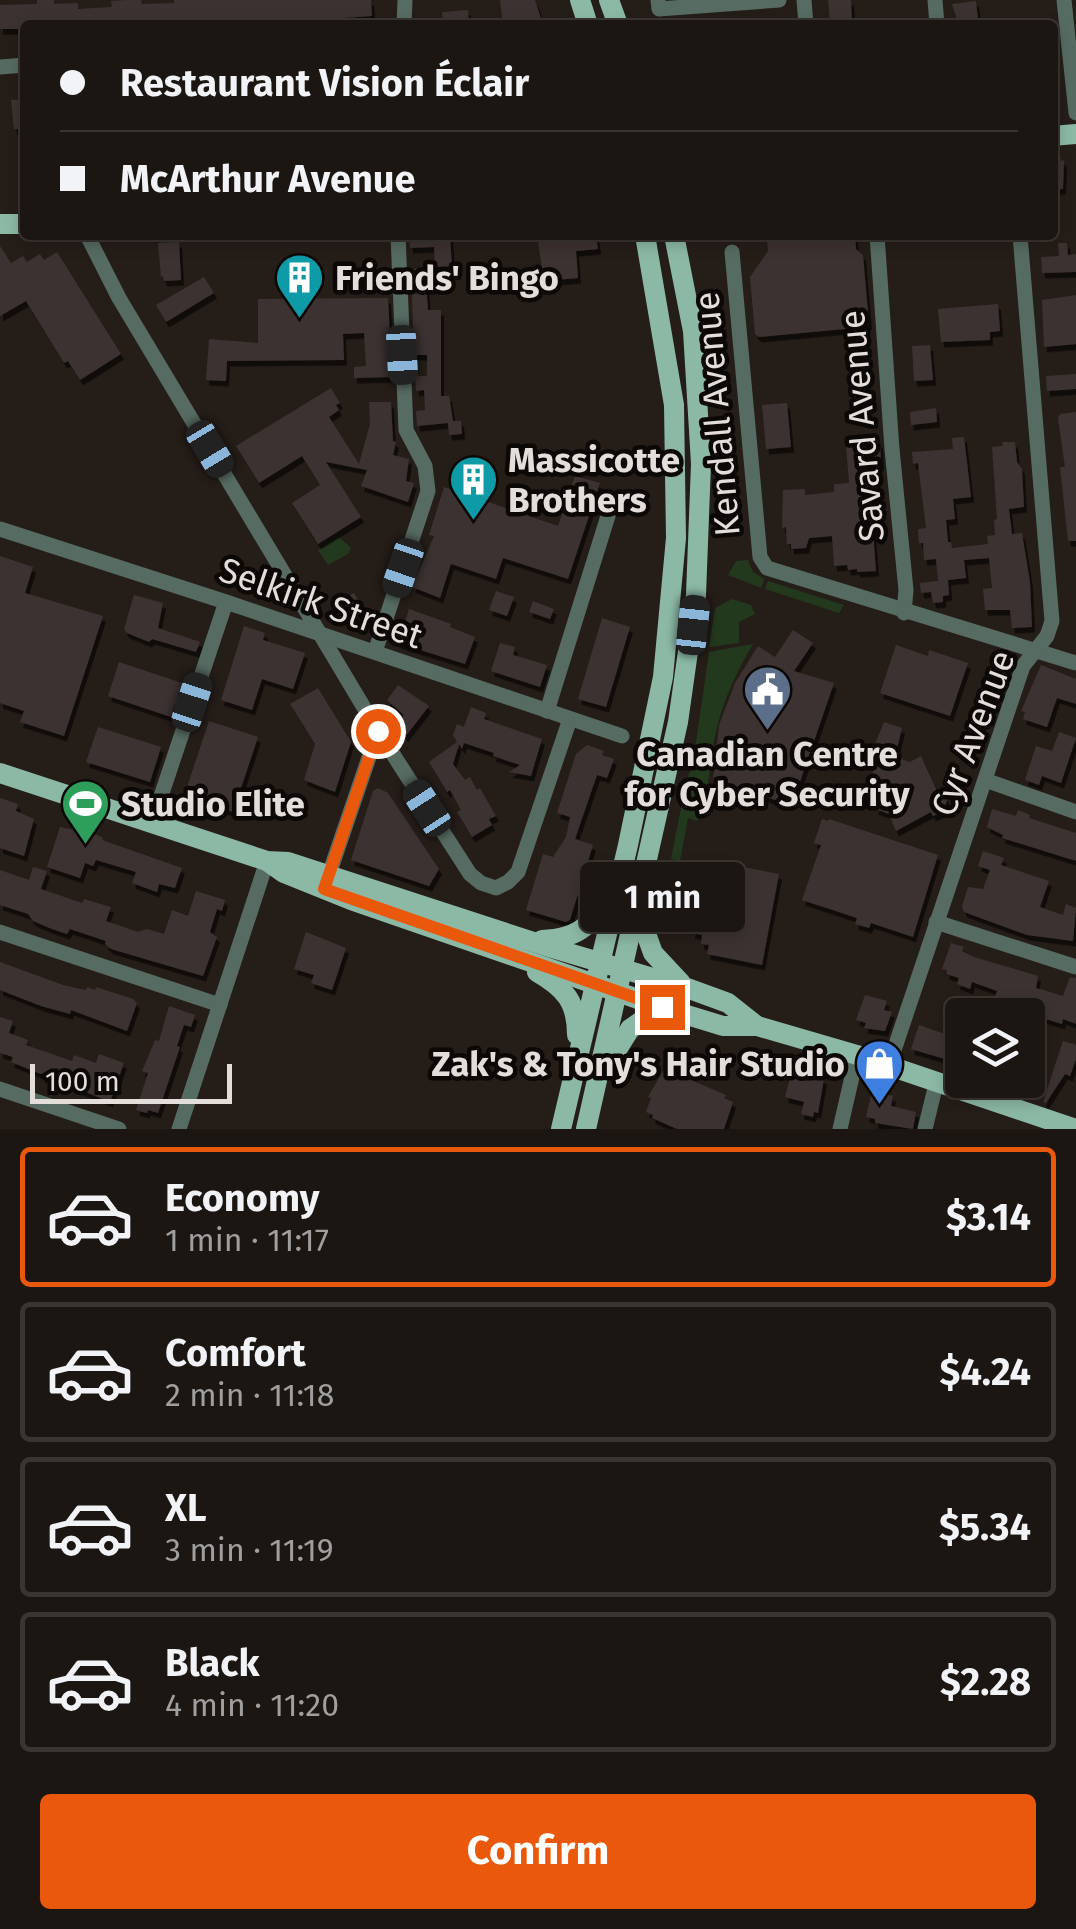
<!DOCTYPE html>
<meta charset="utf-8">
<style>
body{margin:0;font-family:"Fira Sans",sans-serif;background:#251f1b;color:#f1f3f6;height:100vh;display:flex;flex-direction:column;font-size:38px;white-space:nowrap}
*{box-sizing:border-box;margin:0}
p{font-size:32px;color:#a09f9f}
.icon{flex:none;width:55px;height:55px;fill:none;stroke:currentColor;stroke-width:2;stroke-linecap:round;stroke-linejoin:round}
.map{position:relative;height:1129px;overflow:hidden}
.drawer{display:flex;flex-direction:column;background:#1c1612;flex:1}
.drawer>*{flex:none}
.hud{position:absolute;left:20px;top:20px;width:1038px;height:220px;border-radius:10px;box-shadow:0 5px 15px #0003,0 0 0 2px #3a3532;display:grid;align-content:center;height:220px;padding:0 40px;background:#1c1612}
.buttons{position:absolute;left:945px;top:998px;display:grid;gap:20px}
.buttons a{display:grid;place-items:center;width:100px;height:100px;border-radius:10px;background:#1c1612;box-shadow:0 5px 15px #0003,0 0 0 2px #3a3532;font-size:50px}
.scale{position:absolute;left:30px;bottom:25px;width:202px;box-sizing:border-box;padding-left:10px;border:5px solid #e4dedb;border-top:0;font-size:28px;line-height:35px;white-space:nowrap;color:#e4dedb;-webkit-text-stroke:8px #0c0806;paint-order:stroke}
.end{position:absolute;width:45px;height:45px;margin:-22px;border:12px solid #ea580c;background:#fff;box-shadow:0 0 0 5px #fff}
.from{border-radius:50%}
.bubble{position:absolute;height:70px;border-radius:10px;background:#1c1612;box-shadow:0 5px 15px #0003,0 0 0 2px #3a3532;font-size:32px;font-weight:700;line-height:70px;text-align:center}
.car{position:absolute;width:30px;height:60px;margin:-30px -15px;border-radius:12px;box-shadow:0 0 8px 2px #0007;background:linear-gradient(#222 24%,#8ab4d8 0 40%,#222 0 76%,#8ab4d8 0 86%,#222 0)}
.hud b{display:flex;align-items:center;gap:35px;height:95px;font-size:38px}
.hud b+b{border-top:2px solid #3a3532}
.hud i{width:25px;height:25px;background:#f1f3f6}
ul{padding:18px 0 0;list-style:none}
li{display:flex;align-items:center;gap:30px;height:140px;margin:0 20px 15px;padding:0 20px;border:5px solid #3a3532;border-radius:10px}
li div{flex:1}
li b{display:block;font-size:38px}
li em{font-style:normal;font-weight:700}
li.on{border-color:#ea580c}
li>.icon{width:90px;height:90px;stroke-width:1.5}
.cta{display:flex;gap:20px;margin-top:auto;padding:20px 40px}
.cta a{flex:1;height:115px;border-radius:10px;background:#ea580c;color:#fff;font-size:40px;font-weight:700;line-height:115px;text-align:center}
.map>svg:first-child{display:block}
</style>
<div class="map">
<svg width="1076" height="1129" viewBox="0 0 1076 1129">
<defs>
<filter id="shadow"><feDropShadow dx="3" dy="5.5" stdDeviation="0" flood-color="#0009"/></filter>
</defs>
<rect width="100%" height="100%" fill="#251d18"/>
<g fill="#23391e">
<polygon points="339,537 351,548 348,554 328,565 318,550"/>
<polygon points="748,560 753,572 764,579 761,588 728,575 736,561"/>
<polygon points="768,581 844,605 839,613 765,589"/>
<polygon points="732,599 751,605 755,614 739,622 739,643 709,647 715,608"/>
<path d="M753,644C736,673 723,700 716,732C710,756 711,779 703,802H698L695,811L700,813L697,821L688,818L680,861L671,859L686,782L693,763L709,652Z"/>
</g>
<g fill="#3d3231" filter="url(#shadow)">
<polygon points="37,0 54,0 54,4 78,3 78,9 112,7 111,1 126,0 141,0 142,4 174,3 174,0 371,0 372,16 330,19 330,23 313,25 301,25 300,20 267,25 20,24 20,29 0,29 0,5 37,4"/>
<polygon points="500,0 535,0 543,25 503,25"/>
<polygon points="828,0 851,0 852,22 830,25"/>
<polygon points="976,1 978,20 958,22 952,4"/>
<polygon points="468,10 469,25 443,25 442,12"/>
<polygon points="25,99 25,129 14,129 11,100"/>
<polygon points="1052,155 1060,155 1061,161 1064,160 1063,189 1052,190"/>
<polygon points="409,235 450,235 452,266 435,267 434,247 410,248"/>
<polygon points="537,235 596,235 598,249 576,251 578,278 544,281"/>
<polygon points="770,235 855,235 856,249 863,255 869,324 866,327 759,337 755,334 750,277 768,251 767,239"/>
<polygon points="179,242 181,280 164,281 163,276 161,277 158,243"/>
<polygon points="1058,243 1067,243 1068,255 1076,254 1076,272 1042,273 1041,257 1059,256"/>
<polygon points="0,246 11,263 23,256 27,262 40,254 44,260 57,252 121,354 80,380 68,361 64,363 26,301 0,316"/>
<polygon points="433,268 434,283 426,283 428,310 441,310 441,396 449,396 453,421 461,421 462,434 449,435 448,423 417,426 416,411 425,410 424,390 416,391 415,376 427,376 427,355 414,355 411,269"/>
<polygon points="204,277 214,293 166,322 156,305"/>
<polygon points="1076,295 1076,344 1044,347 1042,300"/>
<polygon points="388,298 392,377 354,378 354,367 366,366 364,333 343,334 344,360 227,361 226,381 206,380 209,339 258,343 258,299"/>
<polygon points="998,304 1000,331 990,332 990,340 941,342 938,309"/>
<polygon points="930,345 933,380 914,381 912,346"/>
<polygon points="1076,374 1076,389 1047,391 1046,376"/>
<polygon points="331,388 340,403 336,405 339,410 329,417 359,464 370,424 369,402 391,402 393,441 396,442 393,455 409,459 406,481 414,483 408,502 361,486 367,470 326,462 361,517 318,544 292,503 320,485 302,456 259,483 236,446"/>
<polygon points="787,403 791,447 766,449 762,405"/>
<polygon points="936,408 937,422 911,425 910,412"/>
<polygon points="1076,412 1076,541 1068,541 1060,467 1065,467 1058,418 1060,414"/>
<polygon points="964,437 971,497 953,499 955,519 946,520 948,542 951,542 952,548 988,544 987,536 995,535 994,520 997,519 992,447 1003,446 1002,442 1015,442 1017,462 1022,469 1024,507 1009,509 1012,534 1022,533 1030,582 1032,627 1012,628 1010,610 985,610 983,589 992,588 989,558 964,560 966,578 948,580 949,595 943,596 943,602 933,603 931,592 921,593 920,583 946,580 938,581 936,559 924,560 923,543 919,543 918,529 926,528 918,463 913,464 912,452 953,449 952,438"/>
<polygon points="880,442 881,465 868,466 876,571 857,572 857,569 848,570 847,565 834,566 832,536 809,538 806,548 791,549 791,544 787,544 786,527 782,528 783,490 805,489 805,495 834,492 834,484 849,483 846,444"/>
<polygon points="575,476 600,483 568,579 503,558 496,579 451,564 440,598 412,587 434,536 429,535 444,487 558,526"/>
<polygon points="0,556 33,567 25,593 103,616 64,736 20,722 24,711 0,703"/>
<polygon points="496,591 514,597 507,616 489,610"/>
<polygon points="354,593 367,615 349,626 336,604"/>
<polygon points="134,595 163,603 158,628 200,642 196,652 152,639 149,642 127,633 124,629"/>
<polygon points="533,601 554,609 550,619 529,612"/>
<polygon points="409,609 451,624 450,627 475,637 465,664 398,643"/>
<polygon points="602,618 630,627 606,707 578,699"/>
<polygon points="244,626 265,633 263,640 305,653 293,689 262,679 252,710 221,700"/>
<polygon points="793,630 813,643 794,671 834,683 792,805 713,781 719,725 735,683 758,646 775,657"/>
<polygon points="500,643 515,647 513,655 547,665 540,687 491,671"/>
<polygon points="896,645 928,656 929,650 968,663 950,716 880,693"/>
<polygon points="119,662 182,683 178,695 182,697 179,706 175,704 171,717 108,696"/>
<polygon points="1041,665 1076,679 1076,704 1057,698 1047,727 1023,719 1025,712 1021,711"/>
<polygon points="398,685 429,706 405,737 397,724 404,715 387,700"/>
<polygon points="318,688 351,742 335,792 304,780 315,744 290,704"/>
<polygon points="471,707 486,713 484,719 542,739 531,776 509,772 520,765 493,756 494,753 464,743 462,749 459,744 453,764 465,780 470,777 477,790 480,788 496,816 489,819 492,825 472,837 457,812 461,810 450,790 447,792 429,762 457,742 453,735 457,724 464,727"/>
<polygon points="209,721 258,737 233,812 184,796"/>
<polygon points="884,722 902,728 895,757 910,762 921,756 938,793 942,791 947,800 944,811 933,816 931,812 896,831 889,814 875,809 880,797 871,780 875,763 868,761"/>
<polygon points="98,727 161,747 150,782 86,762"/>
<polygon points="1059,732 1076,738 1061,783 1042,776 1039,785 1025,780 1036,746 1052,751"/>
<polygon points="587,745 604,751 602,755 614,759 607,778 597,775 575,839 593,845 570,920 566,922 526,910 543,854 553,857 566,837 570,817 557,813 576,754"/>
<polygon points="378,788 388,793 439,869 429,886 351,860 373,791"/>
<polygon points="0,798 18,804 16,811 34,819 24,856 0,848"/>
<polygon points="992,809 1016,816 1018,810 1030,815 1029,818 1076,833 1076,861 1002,838 1003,835 987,827"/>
<polygon points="822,819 828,821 829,819 938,855 913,937 871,923 869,928 855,924 857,918 802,900 821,845 814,843"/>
<polygon points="60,827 97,835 103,838 102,840 182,868 175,888 159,884 157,892 132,883 136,872 96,860 93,866 85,863 80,878 47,867"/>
<polygon points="983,851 1004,858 1001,865 1049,881 1040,907 1063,915 1066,904 1076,908 1073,941 1027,935 964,912 962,906 968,887 983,889 990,870 978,866"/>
<polygon points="706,860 779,874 762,965 707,954 709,945 701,944 702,935 692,933"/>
<polygon points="33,867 47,871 41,889 82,903 84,899 111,907 106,921 138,932 147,929 164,934 172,910 188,916 196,891 225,900 222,911 217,909 210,932 217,937 203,976 111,949 105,944 106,941 70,929 67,934 52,929 33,921 28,914 0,905 0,870 29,880"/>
<polygon points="306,932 346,948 332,990 311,983 314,975 294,969"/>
<polygon points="951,943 964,947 962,951 974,957 1038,976 1036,988 1063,996 1070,977 1076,978 1076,1024 1063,1019 1062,1024 1033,1015 1035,1009 995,997 997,991 972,982 970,989 957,984 959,978 946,974 947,970 942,969"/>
<polygon points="0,962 63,985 86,990 87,987 95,990 96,987 133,999 137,1003 127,1031 71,1010 70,1014 41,1006 0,990"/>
<polygon points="865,995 887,1001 884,1010 892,1012 885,1031 864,1028 866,1023 856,1020"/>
<polygon points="169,1006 195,1015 191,1027 184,1025 177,1046 180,1047 158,1113 148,1110 147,1113 136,1110 148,1073 142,1071 155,1040 159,1041"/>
<polygon points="0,1017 13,1021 9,1033 28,1040 26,1045 72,1061 74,1055 96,1063 99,1054 124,1063 110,1102 11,1062 13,1057 0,1053"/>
<polygon points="919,1025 956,1038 953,1045 962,1048 962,1064 911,1049"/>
<polygon points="1063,1041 1076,1045 1076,1059 1070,1076 1065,1074 1046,1103 1043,1102"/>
<polygon points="793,1067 824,1079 818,1113 814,1112 813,1117 801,1114 804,1102 785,1097"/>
<polygon points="663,1071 671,1075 672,1072 726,1095 724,1098 733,1102 724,1129 677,1129 652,1118 653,1115 646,1112 651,1098 648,1097"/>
<polygon points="872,1091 893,1096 891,1106 916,1112 913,1129 875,1123 875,1119 866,1117"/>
</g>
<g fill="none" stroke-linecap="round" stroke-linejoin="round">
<g stroke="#566b62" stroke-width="15">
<polyline points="658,0 659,9 779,0"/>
<polyline points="804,0 806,25"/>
<polyline points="935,0 937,25"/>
<polyline points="1064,0 1076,113"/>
<polyline points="404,25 405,0"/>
<polyline points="0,67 25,65"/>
<polyline points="87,235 119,298 378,731 470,874 481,883 496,888 508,882 518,872 570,719"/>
<polyline points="877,235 892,449 906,590 904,613"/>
<polyline points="732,252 760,557 767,568 1076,663"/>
<polyline points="0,529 226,602 622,736"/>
<polyline points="375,652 428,491 425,466 406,430 398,235"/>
<polyline points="547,711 608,516"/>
<polyline points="985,780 1076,812"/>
<polyline points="152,823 226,602"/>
<polyline points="326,883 378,731"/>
<polyline points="936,922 1076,967"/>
<polyline points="0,932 220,1005"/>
<polyline points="889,1065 1023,666 1047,636 1052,621 1020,235"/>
<polyline points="0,1089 119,1129"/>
<polyline points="179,1129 267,861"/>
<polyline points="840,1129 857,1055"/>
<polyline points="925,1129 937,1080"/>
</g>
<g stroke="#8cb9a6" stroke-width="20">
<polyline points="580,0 588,25"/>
<polyline points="609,0 618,25"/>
<polyline points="1052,136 1076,134"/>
<polyline points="0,224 25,224"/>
<polyline points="0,773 267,861 288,862 552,948 687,988 728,1003 757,1026"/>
<polyline points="267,861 284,873 351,900 661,1007 723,1026 757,1026 857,1055 1076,1129"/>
<polyline points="638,911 653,953 681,983"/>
<path d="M542,940C582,938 593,924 608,889"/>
<path d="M537,972C565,988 577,1002 577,1035"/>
<polyline points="608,1064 630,1029 661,1007"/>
<polyline points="561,1129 628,845 663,677 676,538 674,405 645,235"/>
<polyline points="586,1129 678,722 696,595 701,464 693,331 674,235"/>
</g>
</g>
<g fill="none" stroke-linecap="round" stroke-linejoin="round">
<polyline stroke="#ea580c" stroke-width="12" points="378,731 324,889 662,1007"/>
</g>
<defs>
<symbol id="building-pin" viewBox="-11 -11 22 30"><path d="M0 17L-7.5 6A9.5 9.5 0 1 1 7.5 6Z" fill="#0f9aa8" stroke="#0c0806"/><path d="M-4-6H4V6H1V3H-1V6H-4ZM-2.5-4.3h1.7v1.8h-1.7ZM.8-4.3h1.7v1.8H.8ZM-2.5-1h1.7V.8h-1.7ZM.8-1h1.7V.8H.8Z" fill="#fff"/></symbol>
<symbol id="civic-pin" viewBox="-11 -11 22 30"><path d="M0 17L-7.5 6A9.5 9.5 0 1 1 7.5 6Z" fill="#5c6f8a" stroke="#0c0806"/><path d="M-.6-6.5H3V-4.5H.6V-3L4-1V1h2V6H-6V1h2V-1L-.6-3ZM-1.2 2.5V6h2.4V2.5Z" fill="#fff"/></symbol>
<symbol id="stadium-pin" viewBox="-11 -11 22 30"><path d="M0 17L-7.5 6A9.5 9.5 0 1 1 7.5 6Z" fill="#2e9e5b" stroke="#0c0806"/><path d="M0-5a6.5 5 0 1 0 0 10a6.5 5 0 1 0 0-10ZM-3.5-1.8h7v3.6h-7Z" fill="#fff"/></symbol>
<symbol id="shop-pin" viewBox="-11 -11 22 30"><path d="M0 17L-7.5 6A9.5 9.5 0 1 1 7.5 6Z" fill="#3f7fe0" stroke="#0c0806"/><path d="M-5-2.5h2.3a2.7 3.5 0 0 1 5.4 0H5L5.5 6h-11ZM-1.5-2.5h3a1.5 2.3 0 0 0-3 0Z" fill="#fff"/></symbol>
</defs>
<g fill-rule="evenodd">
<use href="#building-pin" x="272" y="250" width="55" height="75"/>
<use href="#building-pin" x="446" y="452" width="55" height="75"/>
<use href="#civic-pin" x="740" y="662" width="55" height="75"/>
<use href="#stadium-pin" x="58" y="776" width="55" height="75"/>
<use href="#shop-pin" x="852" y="1036" width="55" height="75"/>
</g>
<g text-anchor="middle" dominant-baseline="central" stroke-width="9" stroke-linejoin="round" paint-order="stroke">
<g font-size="35" font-weight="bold" fill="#e4dedb" stroke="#0c0806" text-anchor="start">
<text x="335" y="278">Friends' Bingo</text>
<text x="508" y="460">Massicotte<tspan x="508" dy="40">Brothers</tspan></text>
<text x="767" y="754" text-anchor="middle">Canadian Centre<tspan x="767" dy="40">for Cyber Security</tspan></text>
<text x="121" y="804">Studio Elite</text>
<text x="845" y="1064" text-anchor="end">Zak's &amp; Tony's Hair Studio</text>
</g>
<g font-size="35" fill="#e4dedb" stroke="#0c0806">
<text transform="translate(717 414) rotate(-95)">Kendall Avenue</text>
<text transform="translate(862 426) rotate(-95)">Savard Avenue</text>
<text transform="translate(321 603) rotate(19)">Selkirk Street</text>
<text transform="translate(973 733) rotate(-69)">Cyr Avenue</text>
</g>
</g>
</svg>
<div class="buttons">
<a><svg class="icon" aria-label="layers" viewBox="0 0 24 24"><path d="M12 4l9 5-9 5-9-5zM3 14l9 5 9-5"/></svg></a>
</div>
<div class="scale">100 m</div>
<i class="end from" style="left:378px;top:731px"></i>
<i class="end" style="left:662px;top:1007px"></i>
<div class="bubble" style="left:580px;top:862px;width:165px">1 min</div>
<i class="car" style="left:402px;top:355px;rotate:177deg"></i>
<i class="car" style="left:210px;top:449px;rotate:149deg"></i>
<i class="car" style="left:403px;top:568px;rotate:199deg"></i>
<i class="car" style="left:693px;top:625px;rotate:6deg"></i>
<i class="car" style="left:192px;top:702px;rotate:18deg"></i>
<i class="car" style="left:427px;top:808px;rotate:327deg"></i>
<div class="hud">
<b><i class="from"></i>Restaurant Vision Éclair</b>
<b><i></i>McArthur Avenue</b>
</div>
</div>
<section class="drawer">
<ul>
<li class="on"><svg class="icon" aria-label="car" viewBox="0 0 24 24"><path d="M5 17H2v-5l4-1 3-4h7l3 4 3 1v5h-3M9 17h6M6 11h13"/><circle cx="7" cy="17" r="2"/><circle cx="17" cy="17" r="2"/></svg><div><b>Economy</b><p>1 min · 11:17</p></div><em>$3.14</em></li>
<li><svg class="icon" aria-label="car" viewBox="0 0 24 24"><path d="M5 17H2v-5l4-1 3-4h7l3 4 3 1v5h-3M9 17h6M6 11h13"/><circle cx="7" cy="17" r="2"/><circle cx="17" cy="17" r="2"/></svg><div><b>Comfort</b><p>2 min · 11:18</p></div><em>$4.24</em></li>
<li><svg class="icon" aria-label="car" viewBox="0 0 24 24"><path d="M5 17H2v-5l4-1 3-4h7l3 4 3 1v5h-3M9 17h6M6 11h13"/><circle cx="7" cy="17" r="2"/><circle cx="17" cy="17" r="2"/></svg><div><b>XL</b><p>3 min · 11:19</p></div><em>$5.34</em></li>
<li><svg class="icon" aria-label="car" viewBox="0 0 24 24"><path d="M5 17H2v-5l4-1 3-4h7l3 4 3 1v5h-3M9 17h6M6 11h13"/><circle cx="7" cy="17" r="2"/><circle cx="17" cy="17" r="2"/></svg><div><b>Black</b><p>4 min · 11:20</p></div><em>$2.28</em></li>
</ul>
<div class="cta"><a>Confirm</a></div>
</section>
